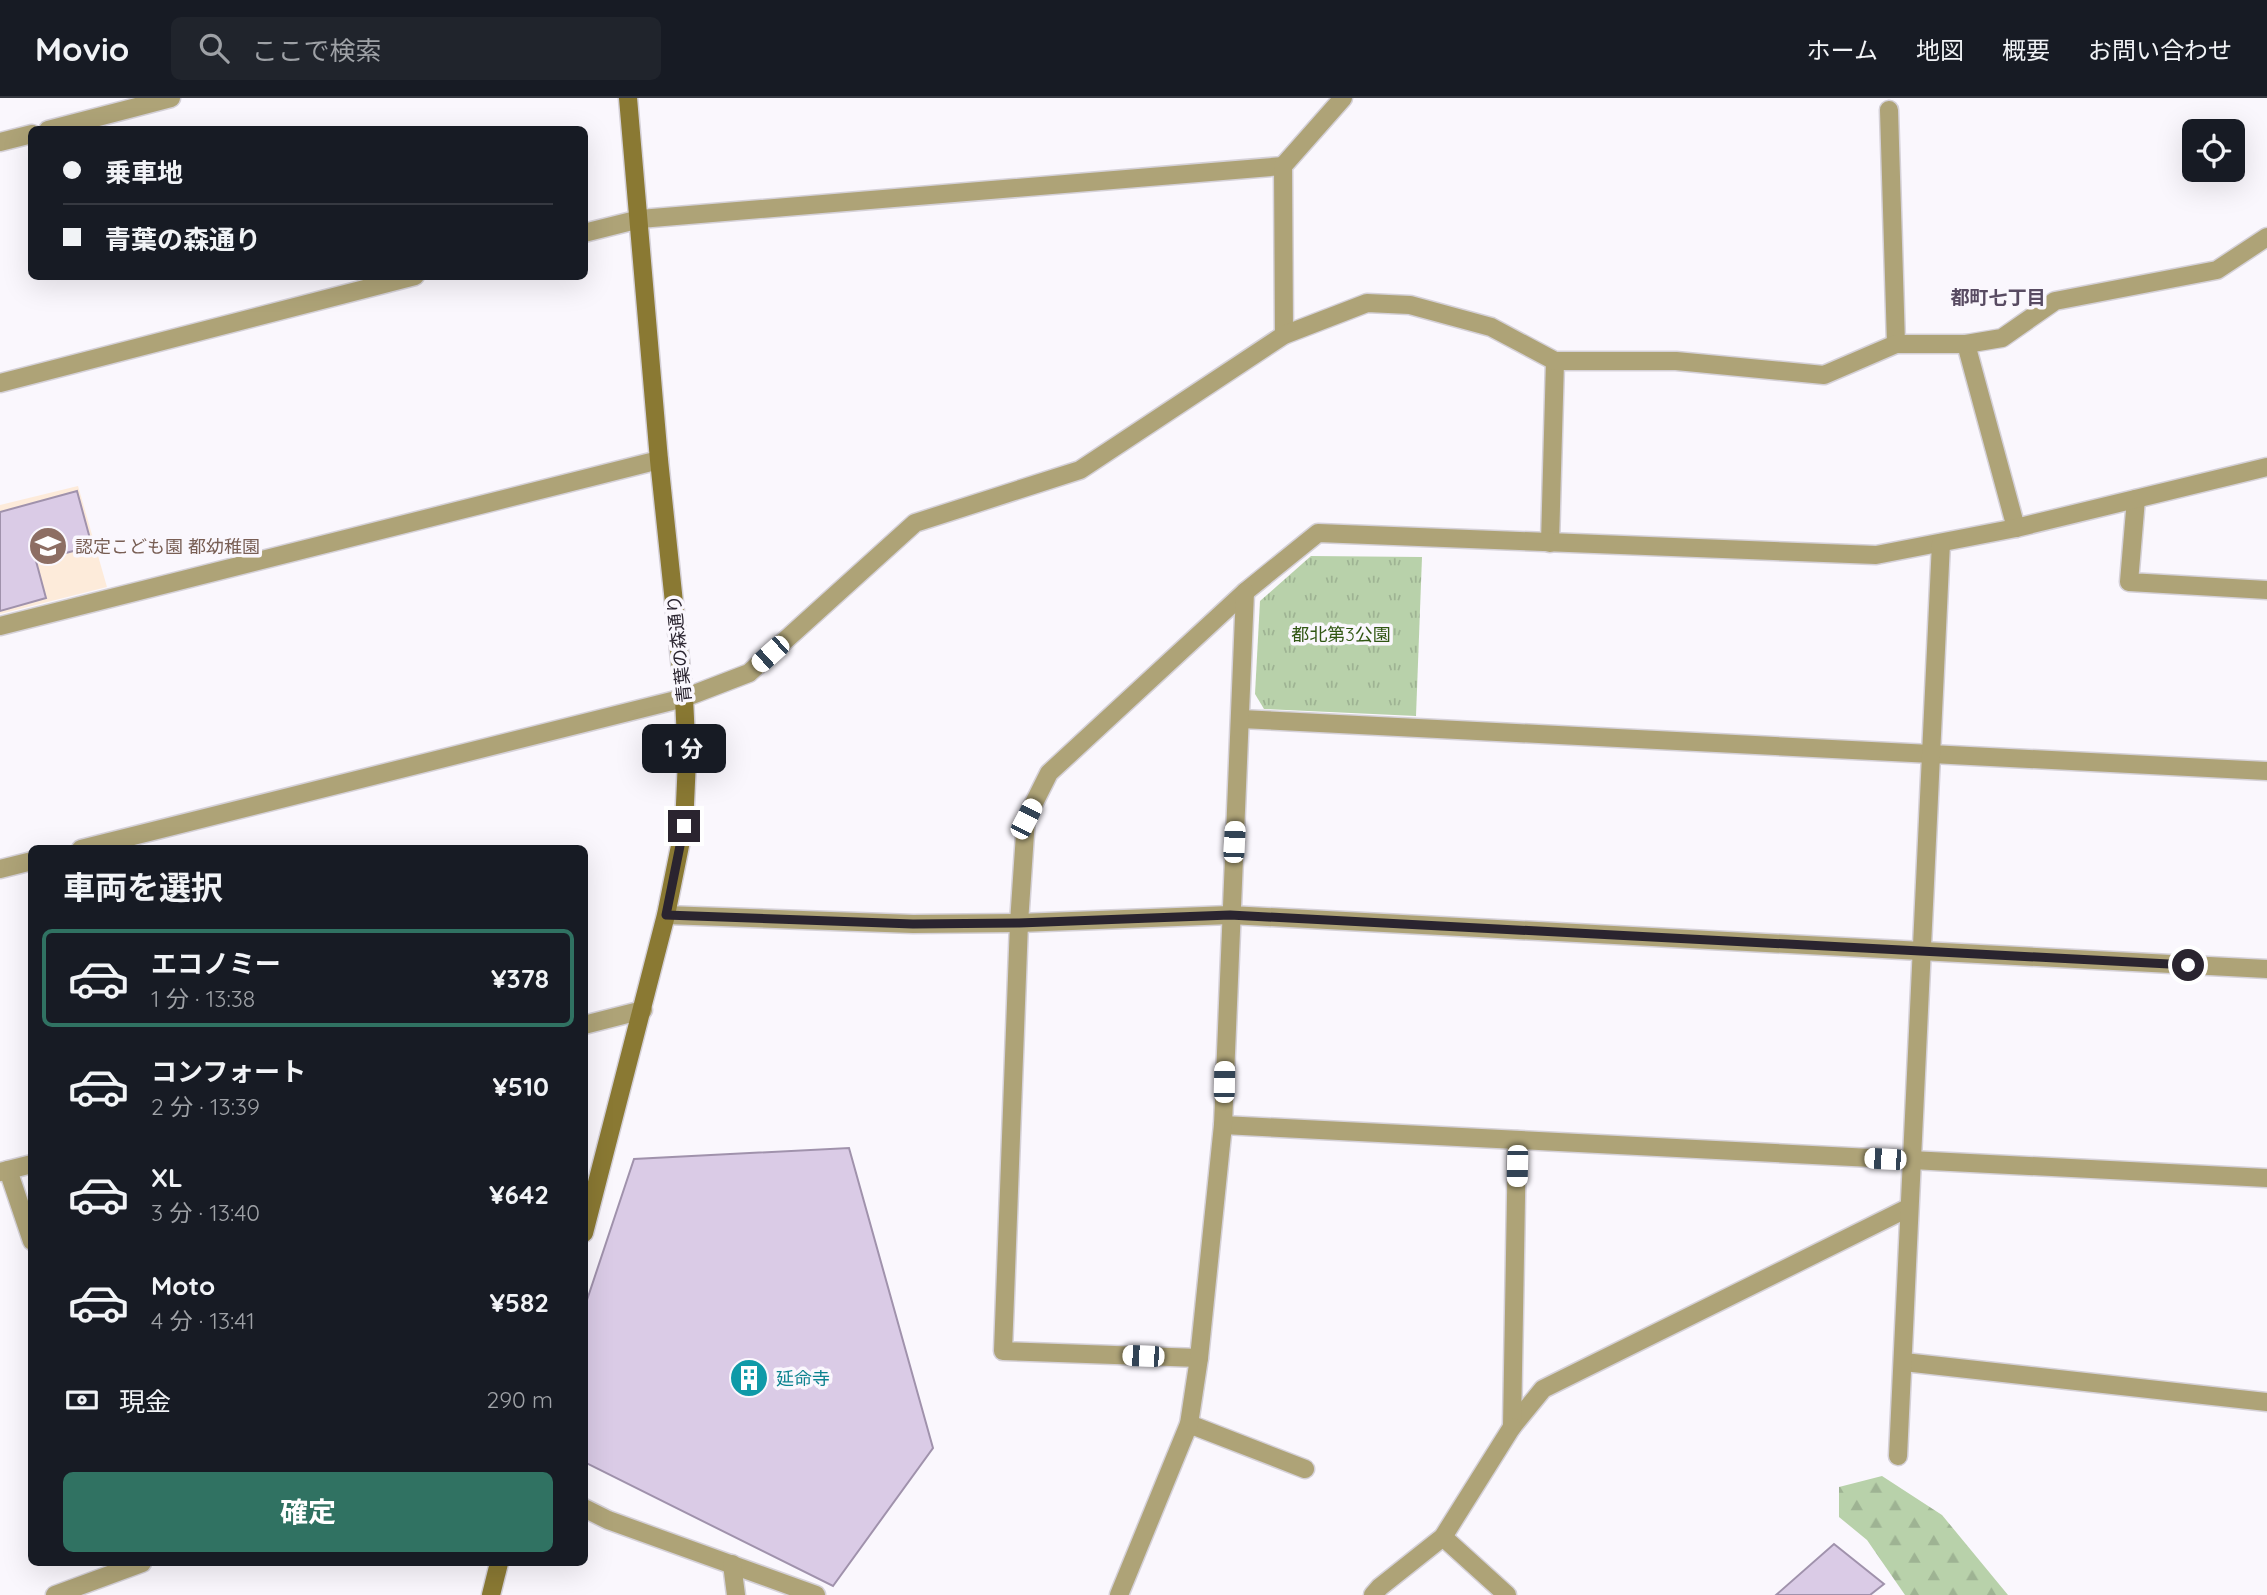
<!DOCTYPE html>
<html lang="ja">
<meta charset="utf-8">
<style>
body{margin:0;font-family:Quicksand,"Noto Sans JP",sans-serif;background:#20242c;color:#f1f3f6;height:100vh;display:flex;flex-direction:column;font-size:26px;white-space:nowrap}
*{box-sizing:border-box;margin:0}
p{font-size:23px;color:#9ea1a6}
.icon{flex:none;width:38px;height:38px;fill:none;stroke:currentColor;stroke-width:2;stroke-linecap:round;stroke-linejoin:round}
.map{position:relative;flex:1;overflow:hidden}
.drawer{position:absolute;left:28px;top:747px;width:560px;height:721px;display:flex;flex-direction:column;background:#171b24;border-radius:10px;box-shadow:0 7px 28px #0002}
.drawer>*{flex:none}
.banner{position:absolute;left:28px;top:28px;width:560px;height:154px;border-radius:10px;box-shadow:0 7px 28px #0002;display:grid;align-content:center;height:154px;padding:0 35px;background:#171b24}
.buttons{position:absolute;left:2182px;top:21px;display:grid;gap:14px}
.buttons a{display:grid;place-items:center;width:63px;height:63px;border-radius:10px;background:#171b24;box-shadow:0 7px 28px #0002;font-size:35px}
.end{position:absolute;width:32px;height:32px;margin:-16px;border:9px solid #2a242f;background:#fff;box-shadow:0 0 0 4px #fff}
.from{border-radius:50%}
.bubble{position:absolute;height:49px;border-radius:10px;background:#171b24;box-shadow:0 7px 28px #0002;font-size:23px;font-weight:700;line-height:49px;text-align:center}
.car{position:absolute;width:21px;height:42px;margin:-21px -10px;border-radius:9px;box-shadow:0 0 5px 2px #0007;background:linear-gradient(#fff 24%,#345 0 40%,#fff 0 76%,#345 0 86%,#fff 0)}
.banner b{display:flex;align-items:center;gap:24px;height:66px;font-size:26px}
.banner b+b{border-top:2px solid #363941}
.banner i{width:18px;height:18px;background:#f1f3f6}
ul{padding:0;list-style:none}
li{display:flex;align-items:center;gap:21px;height:98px;margin:0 14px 10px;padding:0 21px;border:4px solid transparent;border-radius:10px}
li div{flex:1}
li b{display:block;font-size:26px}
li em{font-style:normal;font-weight:700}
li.current{border-color:#307262}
li>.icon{width:63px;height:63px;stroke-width:1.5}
h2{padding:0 35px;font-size:32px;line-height:84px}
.pay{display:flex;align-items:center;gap:18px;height:77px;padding:0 35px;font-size:26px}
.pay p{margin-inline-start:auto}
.cta{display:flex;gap:14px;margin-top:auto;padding:14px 35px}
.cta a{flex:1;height:80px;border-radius:10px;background:#307262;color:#fff;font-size:28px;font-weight:700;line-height:80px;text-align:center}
header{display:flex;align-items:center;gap:42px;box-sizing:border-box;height:98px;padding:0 35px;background:#171b24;border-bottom:2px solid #363941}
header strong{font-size:33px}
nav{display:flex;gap:38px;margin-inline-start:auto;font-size:24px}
.search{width:490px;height:63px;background:#20242c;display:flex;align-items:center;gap:18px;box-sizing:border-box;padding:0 24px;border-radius:10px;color:#9ea1a6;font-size:26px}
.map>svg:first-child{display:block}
</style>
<header>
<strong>Movio</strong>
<div class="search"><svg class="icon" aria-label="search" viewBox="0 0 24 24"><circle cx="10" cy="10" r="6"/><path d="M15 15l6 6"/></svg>ここで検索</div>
<nav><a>ホーム</a><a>地図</a><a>概要</a><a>お問い合わせ</a></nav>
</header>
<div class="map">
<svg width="2267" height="1497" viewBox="0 0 2267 1497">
<defs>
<pattern id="forest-firs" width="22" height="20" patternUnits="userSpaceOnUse" patternTransform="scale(1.75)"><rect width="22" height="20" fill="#b8d1aa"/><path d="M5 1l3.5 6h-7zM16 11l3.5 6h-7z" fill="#9eb393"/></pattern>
<pattern id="park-tufts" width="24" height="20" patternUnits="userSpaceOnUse" patternTransform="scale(1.75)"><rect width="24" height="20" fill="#b8d1aa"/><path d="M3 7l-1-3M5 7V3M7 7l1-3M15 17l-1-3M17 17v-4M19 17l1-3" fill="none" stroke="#9eb393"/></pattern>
</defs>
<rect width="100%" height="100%" fill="#faf7fd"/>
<polygon fill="#fdebda" points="78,388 107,489 0,516 0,407"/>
<polygon fill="url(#forest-firs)" points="1882,1378 1942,1417 2008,1497 1905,1497 1867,1442 1839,1419 1839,1389"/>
<polygon fill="url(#park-tufts)" points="1311,458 1422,459 1416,618 1264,611 1255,596 1260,503"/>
<g fill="#dacbe6" stroke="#a092ac" stroke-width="2">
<polygon points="77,393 92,448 36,463 46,500 0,513 0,414"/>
<polygon points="849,1050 933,1350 833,1488 584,1364 584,1211 634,1061"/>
<polygon points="1834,1446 1884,1486 1870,1497 1776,1497"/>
</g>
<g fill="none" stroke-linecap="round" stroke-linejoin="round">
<defs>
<g id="lane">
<polyline points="1189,1326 1305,1371"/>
<polyline points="1512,1329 1543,1291 1908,1110"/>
<polyline points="1512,1329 1517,1042"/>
<polyline points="1443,1439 1507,1497"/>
</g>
<g id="street">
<polyline points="1889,12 1896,246"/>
<polyline points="48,32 171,0"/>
<polyline points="0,44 32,36"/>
<polyline points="584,135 640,121 1283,68"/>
<polyline points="1284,237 1283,68 1343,0"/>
<polyline points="1966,246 2016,430"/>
<polyline points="0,285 415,178"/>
<polyline points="2136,401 2129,484 2267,492"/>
<polyline points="1550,445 1555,263"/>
<polyline points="0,528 659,362"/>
<polyline points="1241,621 2267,673"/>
<polyline points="81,751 684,600 749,575 915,425 1080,372 1284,237 1367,205 1410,207 1491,229 1555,263 1676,263 1824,277 1896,246 1966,246 2002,240 2055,203 2217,172 2267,139"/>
<polyline points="0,771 32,763"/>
<polyline points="666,817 913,826 1019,825 1230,817 2267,871"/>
<polyline points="584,927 643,912"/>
<polyline points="1223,1027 2267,1080"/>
<polyline points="8,1072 32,1143"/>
<polyline points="0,1074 32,1066"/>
<polyline points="1199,1260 1003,1253 1019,825 1026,721 1049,675 1245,494 1318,435 1876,457 2016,430 2267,369"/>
<polyline points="1904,1264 2267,1304"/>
<polyline points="1898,1358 1941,445"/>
<polyline points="584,1410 608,1422 816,1497"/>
<polyline points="732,1466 736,1497"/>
<polyline points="55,1497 142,1465"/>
<polyline points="1119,1497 1189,1326 1199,1260 1223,1027 1245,494"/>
<polyline points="1373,1497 1380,1489 1443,1439 1512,1329"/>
</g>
<g id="secondary">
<polyline points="584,1135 666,817 684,728 687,662 684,600 659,362 628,0"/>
<polyline points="491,1497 499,1465"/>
</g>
</defs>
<use href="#lane" stroke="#d5d1d8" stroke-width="21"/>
<use href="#street" stroke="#d5d1d8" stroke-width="21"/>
<use href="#secondary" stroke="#d5d1d8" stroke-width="21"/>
<use href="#lane" stroke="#aea377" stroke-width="18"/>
<use href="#street" stroke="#aea377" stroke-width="18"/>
<use href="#secondary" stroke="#8a7933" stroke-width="18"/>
</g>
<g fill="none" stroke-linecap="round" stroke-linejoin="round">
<polyline stroke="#2a242f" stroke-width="9" points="684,728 666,817 913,826 1019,825 1230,817 2188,867"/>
</g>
<defs>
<symbol id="school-disc" viewBox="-11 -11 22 22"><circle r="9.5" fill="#8d6e63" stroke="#faf7fd"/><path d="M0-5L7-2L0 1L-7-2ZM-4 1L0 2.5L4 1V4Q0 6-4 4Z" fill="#fff"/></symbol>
<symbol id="building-disc" viewBox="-11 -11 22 22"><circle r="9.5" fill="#0f9aa8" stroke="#faf7fd"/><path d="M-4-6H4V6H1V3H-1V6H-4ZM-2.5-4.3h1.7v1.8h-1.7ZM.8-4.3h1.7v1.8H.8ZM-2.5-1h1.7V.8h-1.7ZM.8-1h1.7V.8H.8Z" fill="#fff"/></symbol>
</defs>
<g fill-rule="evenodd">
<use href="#school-disc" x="26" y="426" width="44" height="44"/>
<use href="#building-disc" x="727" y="1258" width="44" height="44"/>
</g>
<g text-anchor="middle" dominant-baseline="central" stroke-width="7" stroke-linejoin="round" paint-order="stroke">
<g font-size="18" fill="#785e54" stroke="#faf7fd" text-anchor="start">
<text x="75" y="448">認定こども園 都幼稚園</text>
</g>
<g font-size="18" fill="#305612" stroke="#faf7fd">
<text x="1341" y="536">都北第3公園</text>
</g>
<g font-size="18" fill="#2a242f" stroke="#faf7fd">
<text transform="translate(679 551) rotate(-96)">青葉の森通り</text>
</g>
<g font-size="18" fill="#0d838f" stroke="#faf7fd" text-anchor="start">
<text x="776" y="1280">延命寺</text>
</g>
<g font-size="19" font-weight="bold" fill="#584b62" stroke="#faf7fd">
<text x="1998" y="199">都町七丁目</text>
</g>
</g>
</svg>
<div class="buttons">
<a><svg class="icon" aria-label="locate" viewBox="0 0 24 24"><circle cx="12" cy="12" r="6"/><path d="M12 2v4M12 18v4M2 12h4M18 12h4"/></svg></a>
</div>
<i class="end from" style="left:2188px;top:867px"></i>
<i class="end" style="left:684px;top:728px"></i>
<div class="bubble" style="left:642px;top:626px;width:84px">1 分</div>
<i class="car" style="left:770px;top:556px;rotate:228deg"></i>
<i class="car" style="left:1026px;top:721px;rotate:27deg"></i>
<i class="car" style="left:1234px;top:744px;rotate:3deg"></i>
<i class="car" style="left:1224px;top:984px;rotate:1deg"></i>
<i class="car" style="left:1885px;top:1061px;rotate:273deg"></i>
<i class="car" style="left:1517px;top:1068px;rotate:181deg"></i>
<i class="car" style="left:1143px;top:1258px;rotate:272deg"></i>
<div class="banner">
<b><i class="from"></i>乗車地</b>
<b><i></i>青葉の森通り</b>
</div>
<section class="drawer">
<h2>車両を選択</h2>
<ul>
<li class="current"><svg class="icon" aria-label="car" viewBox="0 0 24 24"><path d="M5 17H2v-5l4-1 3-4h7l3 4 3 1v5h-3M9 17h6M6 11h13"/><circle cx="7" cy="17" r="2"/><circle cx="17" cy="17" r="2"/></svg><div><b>エコノミー</b><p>1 分 · 13:38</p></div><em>¥378</em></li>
<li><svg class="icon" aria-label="car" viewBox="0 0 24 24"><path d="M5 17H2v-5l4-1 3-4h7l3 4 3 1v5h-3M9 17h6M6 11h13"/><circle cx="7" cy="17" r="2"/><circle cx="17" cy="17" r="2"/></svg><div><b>コンフォート</b><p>2 分 · 13:39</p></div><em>¥510</em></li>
<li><svg class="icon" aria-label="car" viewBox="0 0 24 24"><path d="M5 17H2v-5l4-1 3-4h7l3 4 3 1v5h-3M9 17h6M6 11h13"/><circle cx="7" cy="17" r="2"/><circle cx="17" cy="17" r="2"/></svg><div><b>XL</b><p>3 分 · 13:40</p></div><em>¥642</em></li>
<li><svg class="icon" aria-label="car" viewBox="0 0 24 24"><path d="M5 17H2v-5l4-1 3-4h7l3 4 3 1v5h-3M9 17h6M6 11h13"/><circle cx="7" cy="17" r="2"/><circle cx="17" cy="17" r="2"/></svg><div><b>Moto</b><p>4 分 · 13:41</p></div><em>¥582</em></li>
</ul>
<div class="pay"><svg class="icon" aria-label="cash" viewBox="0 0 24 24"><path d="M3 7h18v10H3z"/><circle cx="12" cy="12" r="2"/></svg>現金<p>290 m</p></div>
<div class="cta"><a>確定</a></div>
</section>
</div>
